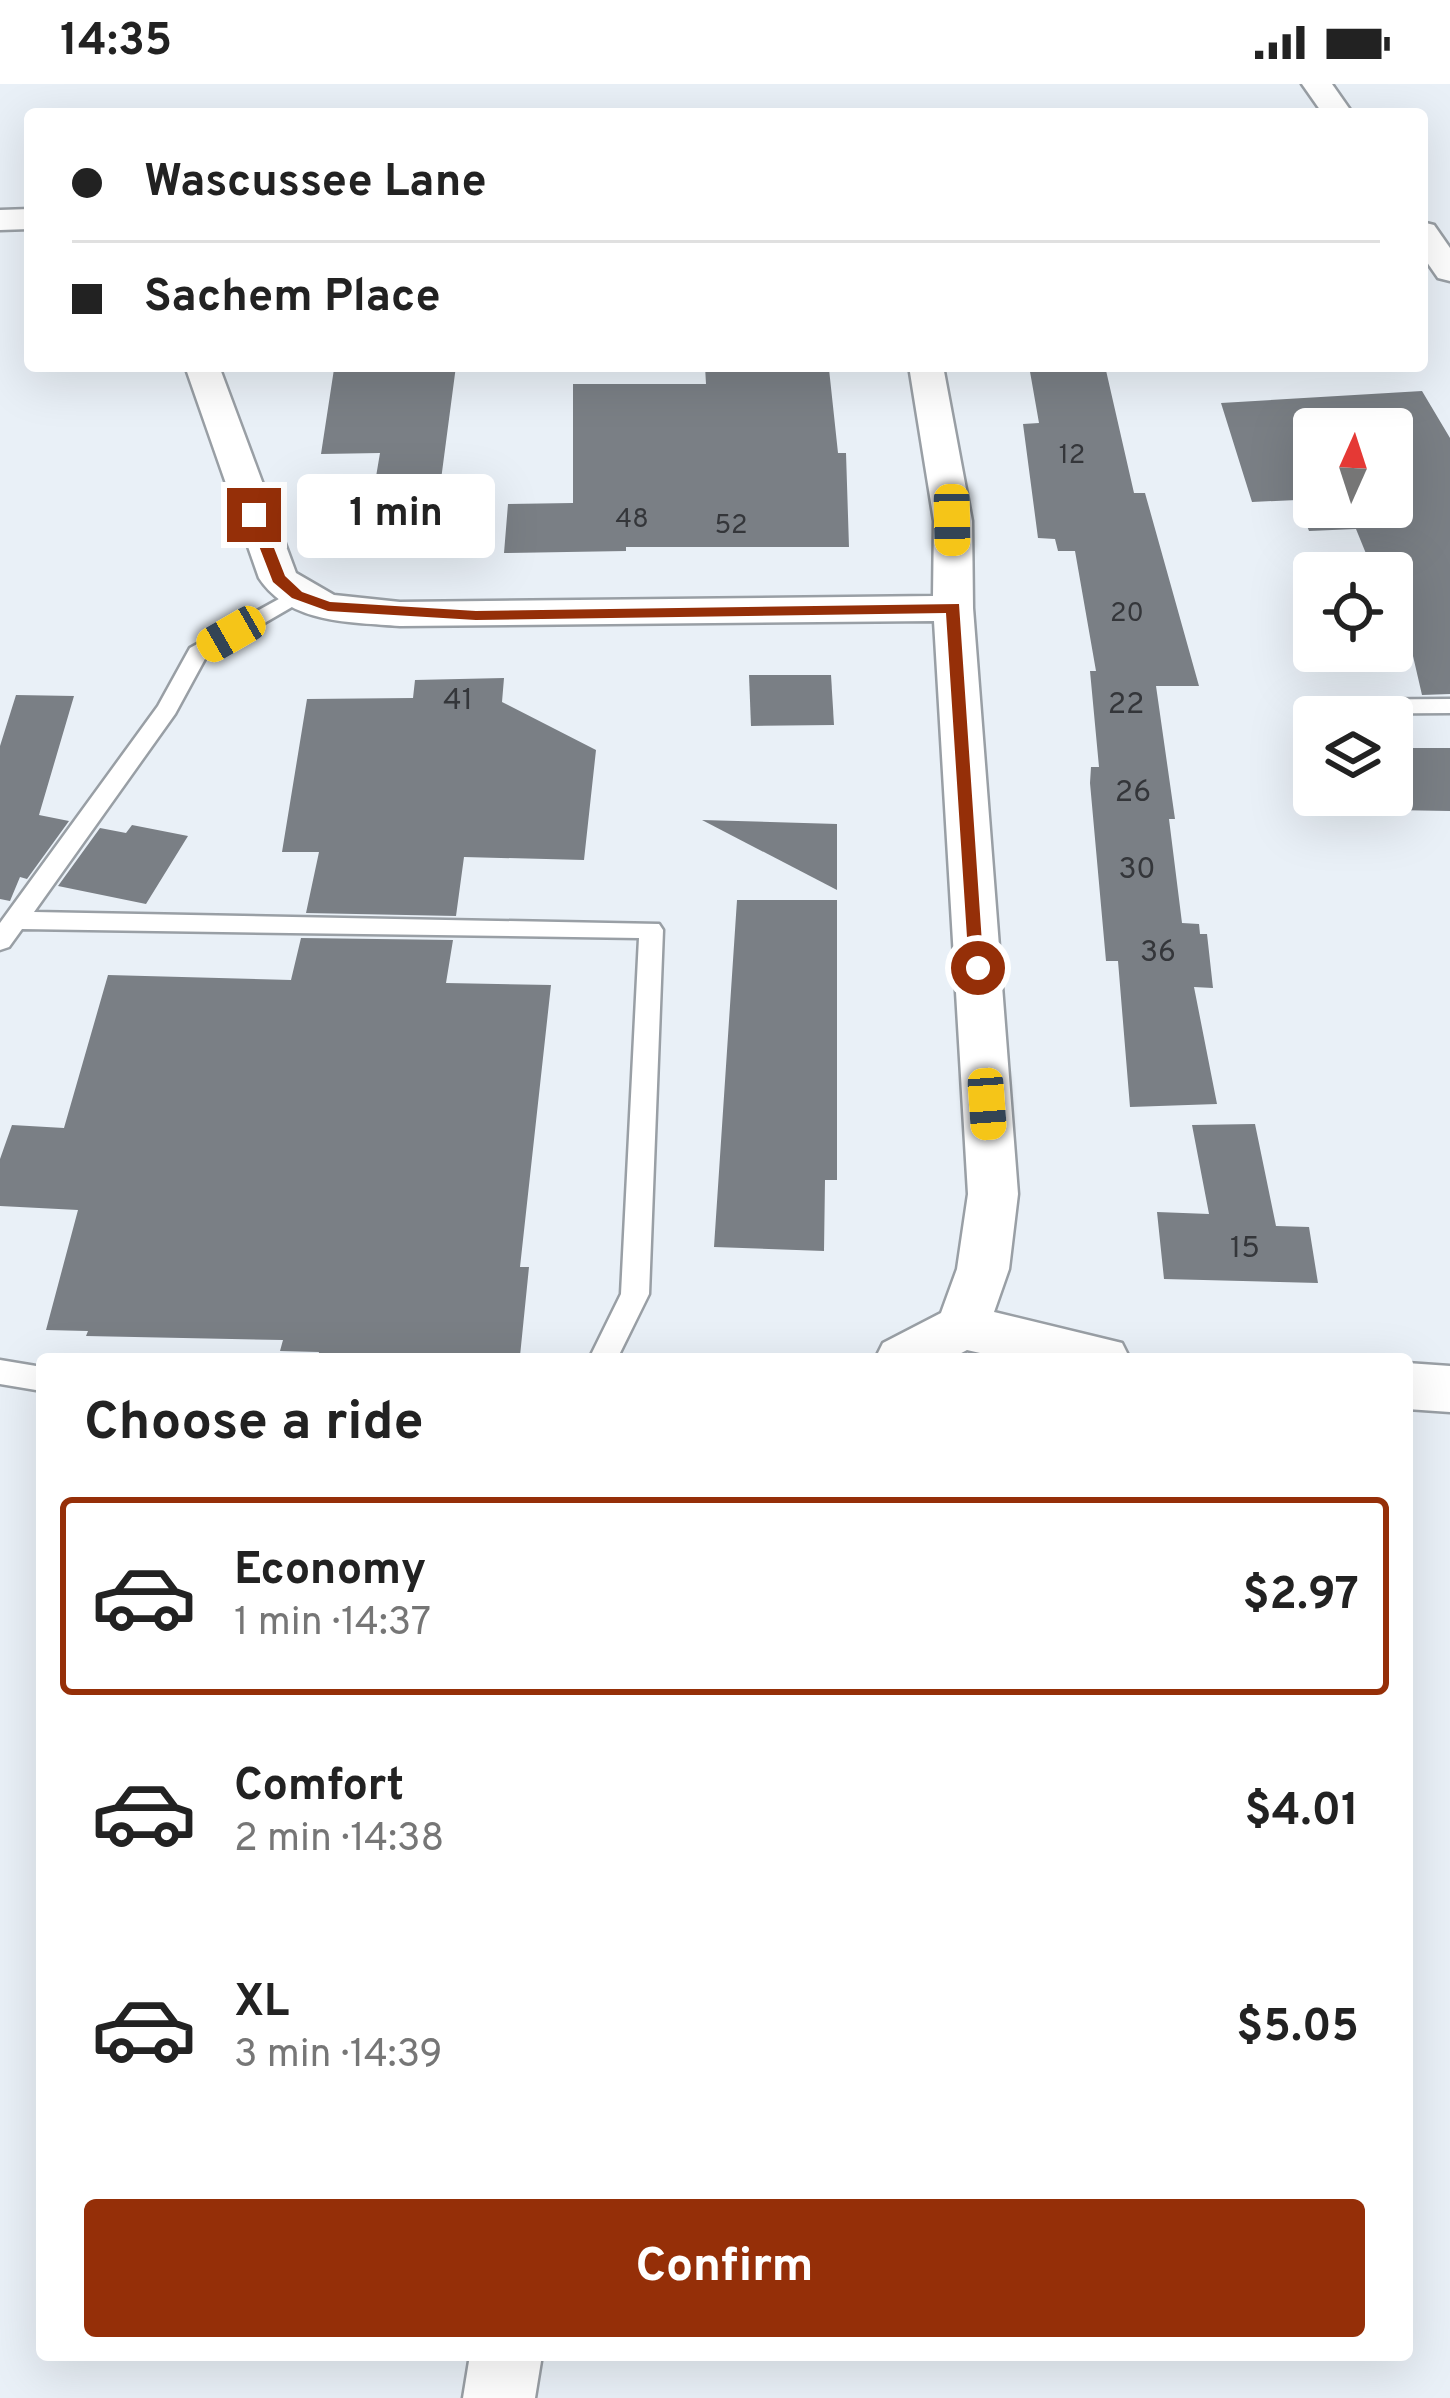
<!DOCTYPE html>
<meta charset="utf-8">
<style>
body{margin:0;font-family:Overpass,sans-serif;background:#f2f2f2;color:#222;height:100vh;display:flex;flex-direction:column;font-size:45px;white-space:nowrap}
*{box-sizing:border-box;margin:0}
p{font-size:39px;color:#767676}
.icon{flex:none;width:66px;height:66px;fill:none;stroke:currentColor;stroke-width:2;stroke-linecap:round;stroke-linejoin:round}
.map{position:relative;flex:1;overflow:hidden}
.panel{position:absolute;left:36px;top:1269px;width:1377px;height:1008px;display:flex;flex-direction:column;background:#fff;border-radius:12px;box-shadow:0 12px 48px #0002}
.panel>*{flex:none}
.top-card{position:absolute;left:24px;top:24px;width:1404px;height:264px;border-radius:12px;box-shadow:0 12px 48px #0002;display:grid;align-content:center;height:264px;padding:0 48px;background:#fff}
.needle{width:78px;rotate:3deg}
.controls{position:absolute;left:1293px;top:324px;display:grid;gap:24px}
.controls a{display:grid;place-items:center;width:120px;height:120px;border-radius:12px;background:#fff;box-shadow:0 12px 48px #0002;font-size:60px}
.end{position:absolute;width:54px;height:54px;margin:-27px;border:15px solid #952f08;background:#fff;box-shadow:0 0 0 6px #fff}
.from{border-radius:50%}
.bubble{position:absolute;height:84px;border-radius:12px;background:#fff;box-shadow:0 12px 48px #0002;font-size:39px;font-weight:700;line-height:84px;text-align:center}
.car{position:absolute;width:36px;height:72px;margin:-36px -18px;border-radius:15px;box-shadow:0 0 9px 3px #0007;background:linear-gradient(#f5c518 24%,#345 0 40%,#f5c518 0 76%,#345 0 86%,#f5c518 0)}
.top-card b{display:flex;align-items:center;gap:42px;height:114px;font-size:45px}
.top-card b+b{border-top:3px solid #e0e0e0}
.top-card i{width:30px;height:30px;background:#222}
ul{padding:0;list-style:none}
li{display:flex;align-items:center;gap:36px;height:198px;margin:0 24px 18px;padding:0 24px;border:6px solid transparent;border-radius:12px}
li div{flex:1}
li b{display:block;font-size:45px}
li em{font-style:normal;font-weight:700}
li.on{border-color:#952f08}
li>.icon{width:108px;height:108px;stroke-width:1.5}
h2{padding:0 48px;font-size:54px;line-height:144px}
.cta{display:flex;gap:24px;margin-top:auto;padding:24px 48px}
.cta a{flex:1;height:138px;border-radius:12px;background:#952f08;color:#fff;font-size:48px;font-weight:700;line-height:138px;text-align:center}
.status{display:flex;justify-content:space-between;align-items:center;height:84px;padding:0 60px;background:#fff;direction:ltr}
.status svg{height:33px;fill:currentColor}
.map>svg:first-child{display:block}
</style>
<div class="status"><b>14:35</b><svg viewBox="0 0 49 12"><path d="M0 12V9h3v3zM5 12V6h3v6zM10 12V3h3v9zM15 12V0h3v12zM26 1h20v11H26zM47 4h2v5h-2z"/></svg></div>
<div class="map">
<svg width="1450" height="2314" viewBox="0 0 1450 2314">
<rect width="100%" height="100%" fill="#e9f0f7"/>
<g fill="#7a7f85" fill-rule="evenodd">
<polygon points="456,282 432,464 364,464 380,369 321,370 334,285"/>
<polygon points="705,282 829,285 838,369 846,369 849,463 626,463 626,467 504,469 508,420 573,419 573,300 706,300"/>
<polygon points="1029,282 1105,282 1134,409 1145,409 1199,602 1156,602 1175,735 1169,735 1182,839 1199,840 1200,850 1207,850 1213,904 1194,903 1217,1020 1130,1023 1118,877 1106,877 1090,699 1091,683 1099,683 1090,587 1096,587 1075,467 1058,467 1055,455 1038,454 1023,340 1039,339"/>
<path d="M1422,307L1450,354V610L1422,611L1407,546H1392V476L1369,477L1356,445L1309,447L1297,416L1252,418L1221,319ZM1314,345H1392V423H1314Z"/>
<polygon points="749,591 831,591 834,641 751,642"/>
<polygon points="504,594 502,618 596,666 584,776 464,773 456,832 306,829 319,768 282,768 307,615 413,614 415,596"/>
<polygon points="16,611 74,612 39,731 69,737 27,795 20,793 10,817 0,815 0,662"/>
<polygon points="1392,664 1450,664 1450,727 1392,726"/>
<polygon points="702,736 837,740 837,806"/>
<polygon points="132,741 188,752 146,820 58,802 100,744 126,749"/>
<polygon points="737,816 837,816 837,1096 825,1096 824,1167 714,1163"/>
<polygon points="301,854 453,856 446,899 551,901 520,1183 529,1183 520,1272 318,1273 319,1268 280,1267 283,1256 86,1252 88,1247 46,1246 78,1126 0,1122 0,1075 12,1041 64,1044 108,891 291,896"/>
<polygon points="1255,1040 1276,1142 1309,1143 1318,1199 1164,1195 1157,1128 1209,1130 1192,1041"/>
</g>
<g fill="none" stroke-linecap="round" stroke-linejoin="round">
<defs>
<g id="lane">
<polygon points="297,505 304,506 304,516 206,573 175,630 34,828 659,840 663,846 649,1210 617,1275 589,1275 621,1210 639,854 22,845 9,863 0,866 0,839 158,622 190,564"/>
<polygon points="1450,615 1450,629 1307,630 1296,623 1307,616"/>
<polygon points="0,1276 42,1283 42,1307 0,1300"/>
</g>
<g id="street">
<polygon points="1302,0 1332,0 1353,30 1323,30"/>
<polygon points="30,125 30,145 0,146 0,126"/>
<polygon points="1422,138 1434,141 1450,164 1450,197 1438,194 1422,171"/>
<path d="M185,282H219L296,489L334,511L400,518L933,512L934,437L909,282H943L972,437L973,524L1018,1110L1009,1185L994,1228L1122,1259L1130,1275H1006L967,1266L950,1275H875L883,1259L941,1229L957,1185L968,1110L934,537L400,542C351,538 289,540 259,494Z"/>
<polygon points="1407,1279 1450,1282 1450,1328 1407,1325"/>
<polygon points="470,2271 542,2271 535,2314 463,2314"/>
</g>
</defs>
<use href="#lane" stroke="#999fa5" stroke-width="5"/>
<use href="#street" stroke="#999fa5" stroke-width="5"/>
<use href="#lane" fill="#fff" fill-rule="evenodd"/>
<use href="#street" fill="#fff" fill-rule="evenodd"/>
</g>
<polygon fill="#952f08" points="254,427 261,431 285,492 302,508 330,518 476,527 959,520 984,889 969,884 946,529 476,536 328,527 292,514 273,498 247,431"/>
<g text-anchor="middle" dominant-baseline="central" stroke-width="9" stroke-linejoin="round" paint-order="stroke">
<g font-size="27" fill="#34363a">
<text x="1072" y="372">12</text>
<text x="632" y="436">48</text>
<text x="731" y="442">52</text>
<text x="1127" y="530">20</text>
</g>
<g font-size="30" fill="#34363a">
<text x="458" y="617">41</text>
<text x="1126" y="621">22</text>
<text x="1133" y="709">26</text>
<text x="1137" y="786">30</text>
<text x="1158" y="869">36</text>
<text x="1245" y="1165">15</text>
</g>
</g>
</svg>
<div class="controls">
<a><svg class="needle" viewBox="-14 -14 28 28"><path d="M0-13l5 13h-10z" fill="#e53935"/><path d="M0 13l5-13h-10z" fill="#767676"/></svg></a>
<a><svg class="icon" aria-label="locate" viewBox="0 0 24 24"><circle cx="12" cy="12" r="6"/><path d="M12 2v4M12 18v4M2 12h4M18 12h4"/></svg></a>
<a><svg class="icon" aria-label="layers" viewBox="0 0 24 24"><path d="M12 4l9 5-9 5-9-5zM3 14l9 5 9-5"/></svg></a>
</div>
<i class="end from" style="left:978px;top:884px"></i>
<i class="end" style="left:254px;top:431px"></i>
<div class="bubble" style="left:297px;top:390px;width:198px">1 min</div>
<i class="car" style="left:952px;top:436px;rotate:179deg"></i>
<i class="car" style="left:231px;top:550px;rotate:240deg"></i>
<i class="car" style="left:987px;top:1020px;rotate:176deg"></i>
<div class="top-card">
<b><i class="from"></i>Wascussee Lane</b>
<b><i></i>Sachem Place</b>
</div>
<section class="panel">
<h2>Choose a ride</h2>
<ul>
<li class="on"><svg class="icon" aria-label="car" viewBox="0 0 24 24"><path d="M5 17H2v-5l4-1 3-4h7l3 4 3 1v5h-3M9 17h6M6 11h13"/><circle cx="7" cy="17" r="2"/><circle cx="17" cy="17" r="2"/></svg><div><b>Economy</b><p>1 min · 14:37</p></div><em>$2.97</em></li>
<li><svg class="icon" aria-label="car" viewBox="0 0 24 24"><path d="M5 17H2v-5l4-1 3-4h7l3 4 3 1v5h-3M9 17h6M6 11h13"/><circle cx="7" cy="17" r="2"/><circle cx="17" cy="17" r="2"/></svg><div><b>Comfort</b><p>2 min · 14:38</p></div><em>$4.01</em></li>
<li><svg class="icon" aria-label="car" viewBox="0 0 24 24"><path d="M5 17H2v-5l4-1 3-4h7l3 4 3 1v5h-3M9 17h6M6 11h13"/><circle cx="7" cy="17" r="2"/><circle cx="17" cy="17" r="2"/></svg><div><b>XL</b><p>3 min · 14:39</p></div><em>$5.05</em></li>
</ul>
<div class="cta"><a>Confirm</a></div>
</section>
</div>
